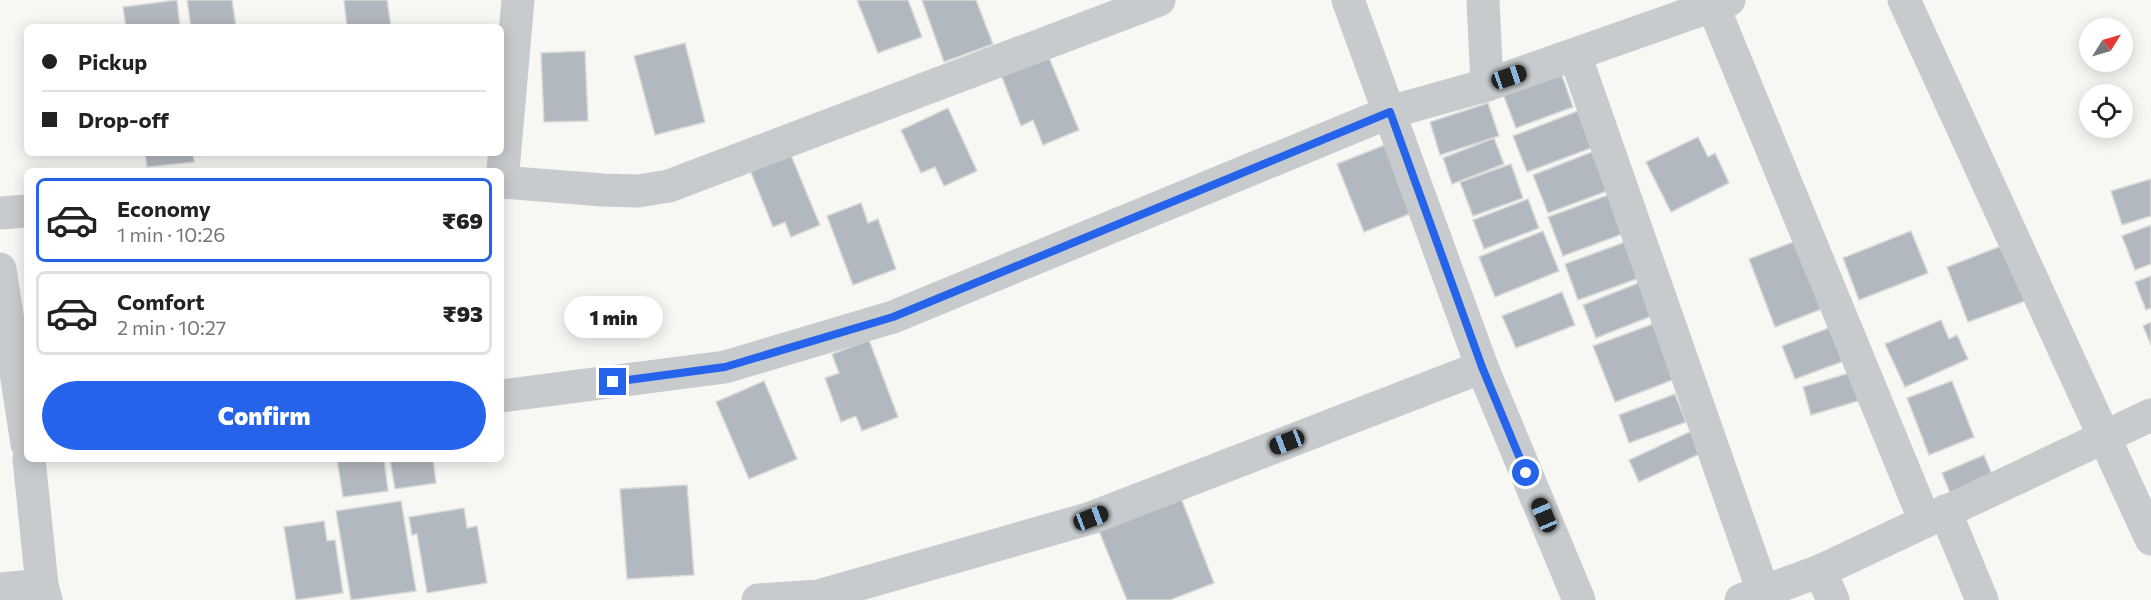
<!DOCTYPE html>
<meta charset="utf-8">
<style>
body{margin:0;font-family:Commissioner,sans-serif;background:#f6f6f6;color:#222;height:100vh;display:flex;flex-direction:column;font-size:22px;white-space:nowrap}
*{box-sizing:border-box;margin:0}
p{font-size:20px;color:#767676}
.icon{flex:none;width:33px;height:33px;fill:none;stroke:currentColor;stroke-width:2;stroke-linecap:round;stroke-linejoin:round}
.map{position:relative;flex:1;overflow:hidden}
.side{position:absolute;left:24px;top:168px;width:480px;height:294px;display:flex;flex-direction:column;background:#fff;border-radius:9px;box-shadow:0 3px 15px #0003}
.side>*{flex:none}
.guide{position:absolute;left:24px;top:24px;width:480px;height:132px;border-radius:9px;box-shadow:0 3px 15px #0003;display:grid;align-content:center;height:132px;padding:0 18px;background:#fff}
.needle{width:39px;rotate:53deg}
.fabs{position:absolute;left:2079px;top:18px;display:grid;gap:12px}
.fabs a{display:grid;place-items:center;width:54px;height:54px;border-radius:50%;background:#fff;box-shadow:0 3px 15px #0003;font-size:30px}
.end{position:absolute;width:27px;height:27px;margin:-14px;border:8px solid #2563eb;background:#fff;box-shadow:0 0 0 3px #fff}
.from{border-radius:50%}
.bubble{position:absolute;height:42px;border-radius:21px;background:#fff;box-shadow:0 3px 15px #0003;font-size:20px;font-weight:800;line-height:42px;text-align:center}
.car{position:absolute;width:18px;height:36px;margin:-18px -9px;border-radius:8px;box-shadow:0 0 4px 2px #0007;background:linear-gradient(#222 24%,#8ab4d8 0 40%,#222 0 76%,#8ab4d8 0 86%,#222 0)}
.guide b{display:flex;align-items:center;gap:21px;height:57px;font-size:22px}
.guide b+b{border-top:2px solid #e0e0e0}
.guide i{width:15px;height:15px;background:#222}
ul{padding:10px 0 0;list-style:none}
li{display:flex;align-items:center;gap:18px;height:84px;margin:0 12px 9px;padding:0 6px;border:3px solid #e0e0e0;border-radius:9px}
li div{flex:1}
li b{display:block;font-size:22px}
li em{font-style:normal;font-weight:800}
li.on{border-color:#2563eb}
li>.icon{width:54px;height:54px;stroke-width:1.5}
.button{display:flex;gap:12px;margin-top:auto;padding:12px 18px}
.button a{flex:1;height:69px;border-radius:36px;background:#2563eb;color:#fff;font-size:24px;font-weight:800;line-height:69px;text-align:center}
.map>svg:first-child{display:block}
</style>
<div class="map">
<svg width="2151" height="600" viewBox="0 0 2151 600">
<rect width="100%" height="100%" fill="#f7f8f4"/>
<g fill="#b2b8bf" stroke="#d9d9d7" stroke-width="1.5">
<polygon points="177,0 180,27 126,27 123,7"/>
<polygon points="187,0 232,0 236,27 191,27"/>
<polygon points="344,0 387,0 391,27 347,27"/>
<polygon points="857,0 908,0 922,37 878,53"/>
<polygon points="922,0 976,0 993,44 944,62"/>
<polygon points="685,43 705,122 655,135 634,56"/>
<polygon points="585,51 588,121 544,122 541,53"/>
<polygon points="1047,53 1079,130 1043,145 1033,120 1021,126 1000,72"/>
<polygon points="1561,73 1573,107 1516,128 1503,94"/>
<polygon points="1488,103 1499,136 1440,155 1430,122"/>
<polygon points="948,108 977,171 944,186 935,167 921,173 901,130"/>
<polygon points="1578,111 1591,148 1527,172 1513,136"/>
<polygon points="1698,137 1708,157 1715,153 1729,183 1671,212 1646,162"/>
<polygon points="1494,138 1504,164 1452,184 1443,158"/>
<polygon points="1385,145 1412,213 1364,232 1337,164"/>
<polygon points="1592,152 1607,191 1548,213 1533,175"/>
<polygon points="145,153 193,153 194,162 147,167"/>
<polygon points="198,153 224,153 199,156"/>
<polygon points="790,153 820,225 791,237 785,222 773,227 750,170"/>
<polygon points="1511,164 1523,198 1473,216 1460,182"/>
<polygon points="2151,179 2151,216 2122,225 2111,191"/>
<polygon points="1611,194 1625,233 1563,256 1548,217"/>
<polygon points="1528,199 1539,228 1484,249 1473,220"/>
<polygon points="861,203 868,223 878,219 896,269 853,285 827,216"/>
<polygon points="2151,225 2151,264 2135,270 2122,236"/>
<polygon points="1543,231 1559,271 1495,297 1479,257"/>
<polygon points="1911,231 1928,273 1859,300 1843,258"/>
<polygon points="1801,239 1827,307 1775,327 1749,259"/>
<polygon points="1628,241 1642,277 1578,300 1565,264"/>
<polygon points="2004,245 2025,301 1968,322 1947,267"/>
<polygon points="2151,276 2151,308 2146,310 2135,282"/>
<polygon points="1641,282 1654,315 1596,338 1583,305"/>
<polygon points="1562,292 1575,325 1516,348 1502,316"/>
<polygon points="1941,320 1949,339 1957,335 1968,359 1905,387 1885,344"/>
<polygon points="2151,322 2151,345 2143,326"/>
<polygon points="1653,324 1675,379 1615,402 1593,346"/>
<polygon points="1839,324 1852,358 1795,379 1782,346"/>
<polygon points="869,340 898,417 862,431 856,416 841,422 825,378 839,373 832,354"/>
<polygon points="1859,370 1868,398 1811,415 1803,387"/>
<polygon points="764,381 797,459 749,479 716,402"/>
<polygon points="1952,381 1974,437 1929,455 1907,398"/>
<polygon points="1675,394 1686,422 1629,443 1619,415"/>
<polygon points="1696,429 1706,451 1639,482 1629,460"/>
<polygon points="1984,455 1993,477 1951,495 1942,473"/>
<polygon points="337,459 384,459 388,491 343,497"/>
<polygon points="390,459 433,459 436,483 395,489"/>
<polygon points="687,485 694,575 627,579 620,489"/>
<polygon points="1181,498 1214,583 1170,600 1127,600 1099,531"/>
<polygon points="401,501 416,591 351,600 336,511"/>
<polygon points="464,508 467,528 477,526 487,583 427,593 417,534 412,535 409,517"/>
<polygon points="324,521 327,541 335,540 343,593 296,600 284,527"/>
</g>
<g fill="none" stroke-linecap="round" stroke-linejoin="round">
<g stroke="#c7cbce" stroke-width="33">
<polyline points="1348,0 1482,367 1579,600"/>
<polyline points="1483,0 1487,85"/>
<polyline points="1904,0 2151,539"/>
<polyline points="1713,6 1925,521"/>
<polyline points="1575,55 1763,591"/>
<polyline points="501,182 603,190 638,191 669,186 1159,0"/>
<polyline points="502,182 518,0"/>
<polyline points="0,213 27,211"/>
<polyline points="0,269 27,444"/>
<polyline points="501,396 725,367 893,317 1390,112 1487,85 1729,0"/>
<polyline points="29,459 42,585 46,600"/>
<polyline points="1945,511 1982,600"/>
<polyline points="1820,571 1833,600"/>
<polyline points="0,589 42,585"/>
<polyline points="758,600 818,596 1091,518 1482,367"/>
<polyline points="1741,600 1820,571 2151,415"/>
</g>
</g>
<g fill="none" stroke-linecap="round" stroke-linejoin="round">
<polyline stroke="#2563eb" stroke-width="8" points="613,382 725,367 893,317 1390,112 1482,367 1526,473"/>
</g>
</svg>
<div class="fabs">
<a><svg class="needle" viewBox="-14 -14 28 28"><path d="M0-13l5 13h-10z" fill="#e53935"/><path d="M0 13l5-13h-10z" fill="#767676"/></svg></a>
<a><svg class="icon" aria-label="locate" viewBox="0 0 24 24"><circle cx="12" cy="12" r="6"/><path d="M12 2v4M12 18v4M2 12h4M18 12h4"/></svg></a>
</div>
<i class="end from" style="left:1526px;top:473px"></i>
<i class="end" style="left:613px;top:382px"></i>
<div class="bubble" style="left:564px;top:296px;width:99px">1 min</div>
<i class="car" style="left:1509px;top:77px;rotate:71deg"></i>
<i class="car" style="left:1287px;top:442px;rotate:249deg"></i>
<i class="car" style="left:1544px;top:515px;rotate:337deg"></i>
<i class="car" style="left:1091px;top:518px;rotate:69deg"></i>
<div class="guide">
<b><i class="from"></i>Pickup</b>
<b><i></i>Drop-off</b>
</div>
<section class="side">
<ul>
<li class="on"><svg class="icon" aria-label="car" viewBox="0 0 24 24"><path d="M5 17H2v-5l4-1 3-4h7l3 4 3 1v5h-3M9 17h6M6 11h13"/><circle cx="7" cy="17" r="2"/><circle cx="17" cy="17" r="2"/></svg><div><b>Economy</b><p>1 min · 10:26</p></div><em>₹69</em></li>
<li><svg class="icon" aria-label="car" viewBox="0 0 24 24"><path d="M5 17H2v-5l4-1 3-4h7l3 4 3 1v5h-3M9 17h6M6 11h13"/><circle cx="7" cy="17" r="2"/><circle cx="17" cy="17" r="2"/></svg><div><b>Comfort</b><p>2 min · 10:27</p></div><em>₹93</em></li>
</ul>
<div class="button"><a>Confirm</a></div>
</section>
</div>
